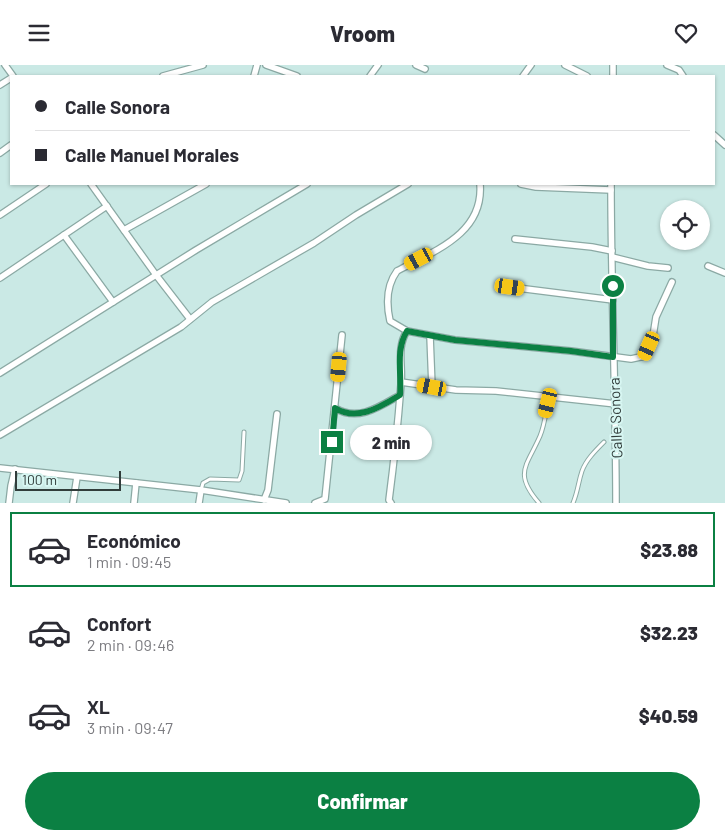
<!DOCTYPE html>
<html lang="es">
<meta charset="utf-8">
<style>
body{margin:0;font-family:Barlow,sans-serif;background:#f7f7f7;color:#2b2b33;height:100vh;display:flex;flex-direction:column;font-size:19px;white-space:nowrap}
*{box-sizing:border-box;margin:0}
p{font-size:16px;color:#7c7c81}
.icon{flex:none;width:28px;height:28px;fill:none;stroke:currentColor;stroke-width:2;stroke-linecap:round;stroke-linejoin:round}
.map{position:relative;height:438px;overflow:hidden}
.panel{display:flex;flex-direction:column;background:#fff;flex:1}
.panel>*{flex:none}
.guide{position:absolute;left:10px;top:10px;width:705px;height:110px;border-radius:0px;box-shadow:0 1px 4px #0004;display:grid;align-content:center;height:110px;padding:0 25px;background:#fff}
.fabs{position:absolute;left:660px;top:135px;display:grid;gap:10px}
.fabs a{display:grid;place-items:center;width:50px;height:50px;border-radius:50%;background:#fff;box-shadow:0 1px 4px #0004;font-size:25px}
.scale{position:absolute;left:15px;bottom:12px;width:106px;box-sizing:border-box;padding-left:5px;border:2px solid #313d3b;border-top:0;font-size:14px;line-height:18px;white-space:nowrap;color:#313d3b;-webkit-text-stroke:4px #d7f6f2;paint-order:stroke}
.end{position:absolute;width:22px;height:22px;margin:-11px;border:6px solid #0b8043;background:#fff;box-shadow:0 0 0 2px #fff}
.from{border-radius:50%}
.bubble{position:absolute;height:35px;border-radius:18px;background:#fff;box-shadow:0 1px 4px #0004;font-size:16px;font-weight:800;line-height:35px;text-align:center}
.car{position:absolute;width:15px;height:30px;margin:-15px -8px;border-radius:6px;box-shadow:0 0 4px 1px #0007;background:linear-gradient(#f5c518 24%,#345 0 40%,#f5c518 0 76%,#345 0 86%,#f5c518 0)}
.guide b{display:flex;align-items:center;gap:18px;height:48px;font-size:19px}
.guide b+b{border-top:1px solid #e1e1e2}
.guide i{width:12px;height:12px;background:#2b2b33}
ul{padding:9px 0 0;list-style:none}
li{display:flex;align-items:center;gap:15px;height:75px;margin:0 10px 8px;padding:0 15px;border:2px solid transparent;border-radius:0px}
li div{flex:1}
li b{display:block;font-size:19px}
li em{font-style:normal;font-weight:800}
li.selected{border-color:#0b8043}
li>.icon{width:45px;height:45px;stroke-width:1.5}
.primary-button{display:flex;gap:10px;margin-top:auto;padding:10px 25px}
.primary-button a{flex:1;height:58px;border-radius:30px;background:#0b8043;color:#fff;font-size:20px;font-weight:800;line-height:58px;text-align:center}
header{display:flex;justify-content:space-between;align-items:center;height:65px;padding:0 25px;background:#fff;font-size:22px;font-weight:800}
.map>svg:first-child{display:block}
</style>
<header><svg class="icon" aria-label="menu" viewBox="0 0 24 24"><path d="M4 6h16M4 12h16M4 18h16"/></svg>Vroom<svg class="icon" aria-label="heart" viewBox="0 0 24 24"><path d="M12 20l-8-8c-3-5 5-10 8-4 3-6 11-1 8 4z"/></svg></header>
<div class="map">
<svg width="725" height="438" viewBox="0 0 725 438">
<rect width="100%" height="100%" fill="#cae9e5"/>
<g fill="none" stroke-linecap="round" stroke-linejoin="round">
<defs>
<g id="service">
<polyline points="201,425 203,418 210,414 239,415 242,406 244,367"/>
<path d="M539,438C513,408 527,401 540,371C545,359 546,345 549,333"/>
<path d="M573,438C578,426 578,418 582,406C586,395 595,386 604,377"/>
</g>
<g id="minor">
<polyline points="5,0 13,11"/>
<polyline points="266,0 297,11"/>
<polyline points="416,0 425,4"/>
<polyline points="565,0 587,11"/>
<polyline points="667,0 679,5 683,11"/>
<polyline points="163,11 203,0"/>
<polyline points="254,11 257,0"/>
<polyline points="370,11 378,0"/>
<polyline points="523,11 531,0"/>
<polyline points="613,11 613,0"/>
<polyline points="0,20 11,13"/>
<polyline points="714,70 725,80"/>
<polyline points="0,88 11,80"/>
<polyline points="91,119 156,210 190,254"/>
<path d="M480,119C484,169 434,186 397,206C386,221 386,238 390,256L407,266L455,275L571,286L631,294L645,291L653,271L656,252L672,217"/>
<polyline points="521,119 536,122 611,125"/>
<path d="M611,119C611,225 616,331 616,438"/>
<polyline points="0,150 46,119"/>
<polyline points="124,165 206,119"/>
<polyline points="64,170 113,237"/>
<polyline points="515,174 592,182 612,186"/>
<polyline points="612,192 648,201 668,203"/>
<polyline points="708,201 725,208"/>
<polyline points="0,213 107,141"/>
<polyline points="510,222 613,235"/>
<polyline points="430,271 432,322"/>
<polyline points="0,308 196,185 307,119"/>
<polyline points="401,317 456,325 496,326 616,339"/>
<path d="M335,343C358,357 379,342 400,330"/>
<polyline points="0,370 181,262 212,237 314,178 356,150 408,119"/>
<polyline points="0,403 201,425 286,438"/>
<polyline points="264,435 268,425 277,349"/>
<polyline points="9,438 11,421 15,404"/>
<polyline points="73,438 77,412"/>
<polyline points="134,438 136,418"/>
<polyline points="199,438 201,425"/>
<polyline points="315,438 325,434 342,270"/>
<path d="M391,438L389,435C394,397 398,358 401,319C403,300 396,283 407,266"/>
</g>
</defs>
<use href="#service" stroke="#8ba9a4" stroke-width="5"/>
<use href="#minor" stroke="#8ba9a4" stroke-width="8"/>
<use href="#service" stroke="#fff" stroke-width="3"/>
<use href="#minor" stroke="#fff" stroke-width="5.5"/>
</g>
<g fill="none" stroke-linecap="round" stroke-linejoin="round">
<path stroke="#0b8043" stroke-width="6" d="M332,377L335,343C357,357 380,342 400,330C402,309 395,285 407,266L455,275L571,286L613,292V221"/>
</g>
<g text-anchor="middle" dominant-baseline="central" stroke-width="4" stroke-linejoin="round" paint-order="stroke">
<g font-size="15" fill="#313d3b" stroke="#d7f6f2">
<text transform="translate(615 353) rotate(-92)">Calle Sonora</text>
</g>
</g>
</svg>
<div class="fabs">
<a><svg class="icon" aria-label="locate" viewBox="0 0 24 24"><circle cx="12" cy="12" r="6"/><path d="M12 2v4M12 18v4M2 12h4M18 12h4"/></svg></a>
</div>
<div class="scale">100 m</div>
<i class="end from" style="left:613px;top:221px"></i>
<i class="end" style="left:332px;top:377px"></i>
<div class="bubble" style="left:350px;top:360px;width:82px">2 min</div>
<i class="car" style="left:419px;top:194px;rotate:242deg"></i>
<i class="car" style="left:510px;top:222px;rotate:98deg"></i>
<i class="car" style="left:649px;top:281px;rotate:204deg"></i>
<i class="car" style="left:339px;top:302px;rotate:185deg"></i>
<i class="car" style="left:432px;top:322px;rotate:281deg"></i>
<i class="car" style="left:548px;top:338px;rotate:194deg"></i>
<div class="guide">
<b><i class="from"></i>Calle Sonora</b>
<b><i></i>Calle Manuel Morales</b>
</div>
</div>
<section class="panel">
<ul>
<li class="selected"><svg class="icon" aria-label="car" viewBox="0 0 24 24"><path d="M5 17H2v-5l4-1 3-4h7l3 4 3 1v5h-3M9 17h6M6 11h13"/><circle cx="7" cy="17" r="2"/><circle cx="17" cy="17" r="2"/></svg><div><b>Económico</b><p>1 min · 09:45</p></div><em>$23.88</em></li>
<li><svg class="icon" aria-label="car" viewBox="0 0 24 24"><path d="M5 17H2v-5l4-1 3-4h7l3 4 3 1v5h-3M9 17h6M6 11h13"/><circle cx="7" cy="17" r="2"/><circle cx="17" cy="17" r="2"/></svg><div><b>Confort</b><p>2 min · 09:46</p></div><em>$32.23</em></li>
<li><svg class="icon" aria-label="car" viewBox="0 0 24 24"><path d="M5 17H2v-5l4-1 3-4h7l3 4 3 1v5h-3M9 17h6M6 11h13"/><circle cx="7" cy="17" r="2"/><circle cx="17" cy="17" r="2"/></svg><div><b>XL</b><p>3 min · 09:47</p></div><em>$40.59</em></li>
</ul>
<div class="primary-button"><a>Confirmar</a></div>
</section>
